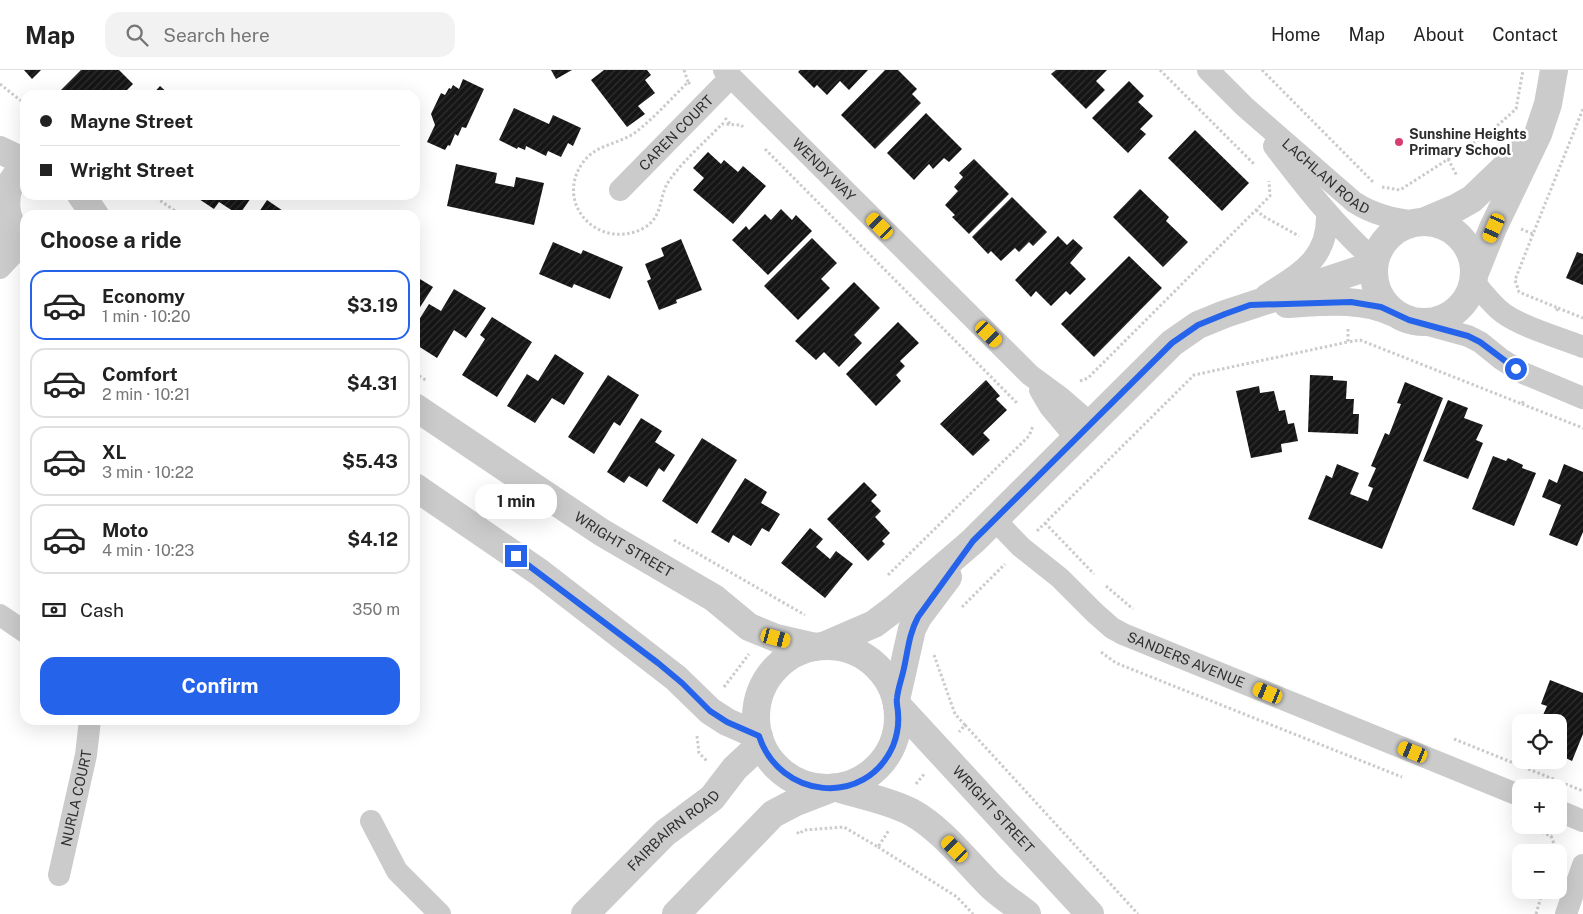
<!DOCTYPE html>
<meta charset="utf-8">
<style>
body{margin:0;font-family:"Public Sans",sans-serif;background:#f2f2f2;color:#222;height:100vh;display:flex;flex-direction:column;font-size:19px;white-space:nowrap}
*{box-sizing:border-box;margin:0}
p{font-size:16px;color:#767676}
.icon{flex:none;width:28px;height:28px;fill:none;stroke:currentColor;stroke-width:2;stroke-linecap:round;stroke-linejoin:round}
.map{position:relative;flex:1;overflow:hidden}
.sheet{position:absolute;left:20px;top:140px;width:400px;height:515px;display:flex;flex-direction:column;background:#fff;border-radius:15px;box-shadow:0 5px 20px #0002}
.sheet>*{flex:none}
.hud{position:absolute;left:20px;top:20px;width:400px;height:110px;border-radius:15px;box-shadow:0 5px 20px #0002;display:grid;align-content:center;height:110px;padding:0 20px;background:#fff}
.buttons{position:absolute;left:1512px;top:644px;display:grid;gap:10px}
.buttons a{display:grid;place-items:center;width:55px;height:55px;border-radius:10px;background:#fff;box-shadow:0 5px 20px #0002;font-size:25px}
.end{position:absolute;width:22px;height:22px;margin:-11px;border:6px solid #2563eb;background:#fff;box-shadow:0 0 0 2px #fff}
.from{border-radius:50%}
.bubble{position:absolute;height:35px;border-radius:15px;background:#fff;box-shadow:0 5px 20px #0002;font-size:16px;font-weight:700;line-height:35px;text-align:center}
.car{position:absolute;width:15px;height:30px;margin:-15px -8px;border-radius:6px;box-shadow:0 0 4px 1px #0007;background:linear-gradient(#f5c518 24%,#345 0 40%,#f5c518 0 76%,#345 0 86%,#f5c518 0)}
.hud b{display:flex;align-items:center;gap:18px;height:48px;font-size:19px}
.hud b+b{border-top:1px solid #e0e0e0}
.hud i{width:12px;height:12px;background:#222}
ul{padding:0;list-style:none}
li{display:flex;align-items:center;gap:15px;height:70px;margin:0 10px 8px;padding:0 10px;border:2px solid #e0e0e0;border-radius:15px}
li div{flex:1}
li b{display:block;font-size:19px}
li em{font-style:normal;font-weight:700}
li.on{border-color:#2563eb}
li>.icon{width:45px;height:45px;stroke-width:1.5}
h2{padding:0 20px;font-size:22px;line-height:60px}
.pay{display:flex;align-items:center;gap:12px;height:55px;padding:0 20px;font-size:19px}
.pay p{margin-inline-start:auto}
.cta{display:flex;gap:10px;margin-top:auto;padding:10px 20px}
.cta a{flex:1;height:58px;border-radius:15px;background:#2563eb;color:#fff;font-size:20px;font-weight:700;line-height:58px;text-align:center}
header{display:flex;align-items:center;gap:30px;box-sizing:border-box;height:70px;padding:0 25px;background:#fff;border-bottom:1px solid #e0e0e0}
header strong{font-size:24px}
nav{display:flex;gap:28px;margin-inline-start:auto;font-size:18px}
.search{width:350px;height:45px;background:#f2f2f2;display:flex;align-items:center;gap:12px;box-sizing:border-box;padding:0 18px;border-radius:15px;color:#767676;font-size:19px}
.map>svg:first-child{display:block}
</style>
<header>
<strong>Map</strong>
<div class="search"><svg class="icon" aria-label="search" viewBox="0 0 24 24"><circle cx="10" cy="10" r="6"/><path d="M15 15l6 6"/></svg>Search here</div>
<nav><a>Home</a><a>Map</a><a>About</a><a>Contact</a></nav>
</header>
<div class="map">
<svg width="1583" height="844" viewBox="0 0 1583 844">
<defs>
<pattern id="building-hatch" width="6" height="6" patternUnits="userSpaceOnUse" patternTransform="scale(1.25)"><rect width="6" height="6" fill="#151515"/><path d="M-1 1l2-2M0 6l6-6M5 7l2-2" fill="none" stroke="#2f2f2f"/></pattern>
</defs>
<rect width="100%" height="100%" fill="#fff"/>
<g fill="url(#building-hatch)">
<polygon points="24,0 41,0 32,9"/>
<polygon points="81,0 119,0 133,14 122,25 66,25 61,20"/>
<polygon points="551,0 572,0 556,9"/>
<polygon points="604,0 647,0 651,5 645,10 655,23 638,36 645,44 627,57 591,10"/>
<polygon points="800,0 868,0 849,20 840,11 827,25 817,15 814,18 798,2"/>
<polygon points="885,0 898,0 917,19 912,24 921,33 875,79 841,45"/>
<polygon points="1056,0 1107,0 1096,11 1105,20 1086,39 1051,4"/>
<polygon points="463,9 484,19 466,58 462,57 458,66 455,64 450,76 448,75 445,80 427,72 435,55 431,44 441,23 445,25 449,18 451,19 453,15 459,19"/>
<polygon points="1129,11 1144,26 1138,32 1153,46 1140,59 1146,64 1128,83 1092,48"/>
<polygon points="160,16 170,25 152,25"/>
<polygon points="514,38 549,54 553,45 581,58 573,76 568,73 561,87 548,81 546,86 526,76 525,80 518,77 517,79 499,70"/>
<polygon points="926,43 962,79 949,92 944,88 933,99 929,94 914,110 887,83"/>
<polygon points="1195,60 1249,113 1222,141 1168,88"/>
<polygon points="708,82 721,94 724,90 738,102 743,96 766,116 733,154 693,120 704,108 693,98"/>
<polygon points="974,89 1009,124 969,164 952,147 955,145 945,135 958,121 954,117 963,107 959,103"/>
<polygon points="456,94 497,103 495,113 514,117 516,107 544,113 534,155 447,136"/>
<polygon points="1140,119 1169,147 1166,151 1188,172 1163,197 1113,147"/>
<polygon points="193,125 253,125 239,145 219,132 214,139"/>
<polygon points="1012,127 1047,162 1033,176 1029,172 1019,182 1015,178 1001,191 991,181 988,184 972,167"/>
<polygon points="267,130 289,145 257,145"/>
<polygon points="781,139 792,150 796,145 812,161 768,205 732,170 746,156 749,160 765,144 771,150"/>
<polygon points="1058,166 1067,175 1073,169 1083,178 1070,193 1086,209 1070,225 1066,221 1051,236 1036,221 1031,227 1015,210"/>
<polygon points="812,168 837,193 821,209 830,218 798,250 764,216"/>
<polygon points="681,169 702,220 676,230 677,233 659,240 647,211 651,209 645,194 664,186 661,178"/>
<polygon points="553,172 581,184 583,180 623,197 610,229 574,214 572,218 539,204"/>
<polygon points="1577,182 1583,184 1583,215 1566,208"/>
<polygon points="1129,186 1162,218 1094,287 1061,254"/>
<polygon points="415,206 433,217 415,245"/>
<polygon points="854,212 880,238 854,265 862,273 839,297 824,282 816,290 795,271"/>
<polygon points="454,219 486,238 466,268 454,260 437,288 415,274 415,256 429,234 441,241"/>
<polygon points="492,247 532,272 497,327 462,305 485,269 480,265"/>
<polygon points="898,252 919,273 900,291 905,296 896,305 901,311 876,336 846,304"/>
<polygon points="555,284 584,303 564,335 552,328 535,353 507,336 527,304 538,311"/>
<polygon points="608,305 639,325 620,356 614,352 594,384 568,367"/>
<polygon points="1310,305 1333,306 1333,310 1347,311 1346,329 1354,329 1353,344 1359,344 1358,364 1308,362"/>
<polygon points="986,310 1000,326 996,329 1007,340 983,363 990,370 973,386 940,354"/>
<polygon points="1405,312 1443,328 1382,479 1308,449 1326,405 1332,408 1337,394 1359,403 1350,424 1368,431 1373,418 1368,416 1376,398 1371,396 1385,363 1389,365 1401,334 1397,333"/>
<polygon points="1259,316 1260,323 1274,321 1279,341 1285,340 1288,354 1294,353 1298,371 1281,374 1282,382 1251,388 1236,321"/>
<polygon points="1448,330 1468,338 1464,348 1483,355 1476,370 1483,373 1468,409 1423,391"/>
<polygon points="641,348 662,361 655,372 675,385 664,402 659,398 647,417 629,406 624,413 607,402"/>
<polygon points="702,368 737,390 697,454 662,431"/>
<polygon points="1493,386 1506,391 1508,388 1523,395 1522,398 1536,403 1514,456 1472,439"/>
<polygon points="1564,394 1583,402 1583,462 1577,476 1549,465 1561,435 1542,427 1549,409 1557,413"/>
<polygon points="745,408 767,422 761,433 780,444 769,462 762,458 751,476 733,465 729,473 711,462"/>
<polygon points="864,412 877,425 871,431 881,441 875,447 890,463 882,471 885,474 868,491 827,449"/>
<polygon points="810,458 823,469 816,477 830,489 836,481 853,494 825,528 781,493"/>
<polygon points="1550,610 1583,623 1583,664 1572,691 1559,685 1559,652 1540,652 1547,636 1541,634"/>
</g>
<g fill="none" stroke-linecap="round" stroke-linejoin="round">
<g stroke="#cbcbcb" stroke-width="3" stroke-dasharray="2.5 2.5" stroke-linecap="butt">
<polyline points="684,0 688,12"/>
<polyline points="1160,0 1255,95"/>
<polyline points="1262,0 1374,113"/>
<polyline points="0,14 25,34"/>
<path d="M690,14L688,12C671,29 655,47 636,62C620,74 597,74 584,91C552,133 599,182 644,158C662,147 659,131 666,116C676,97 707,70 722,54L741,55L743,57"/>
<polyline points="725,48 731,55"/>
<polyline points="765,79 1018,334"/>
<polyline points="1448,89 1457,106"/>
<polyline points="1382,117 1400,120 1489,63 1516,39 1523,0"/>
<polyline points="152,125 181,145"/>
<polyline points="1256,140 1263,146 1299,166"/>
<polyline points="1521,159 1533,164 1583,39"/>
<polyline points="1533,164 1515,210 1519,222 1558,238 1556,242"/>
<polyline points="1558,238 1583,248"/>
<polyline points="1348,259 1348,272 1360,270 1522,334 1524,330"/>
<polyline points="415,303 427,311"/>
<polyline points="1080,311 1088,308 1270,126 1269,111"/>
<polyline points="1522,334 1583,358"/>
<polyline points="1045,453 1094,504"/>
<polyline points="1037,461 1194,305 1348,272"/>
<polyline points="674,470 805,545"/>
<polyline points="888,505 1029,366 1033,356"/>
<polyline points="1106,516 1133,539"/>
<polyline points="962,537 1005,494"/>
<polyline points="1101,582 1116,593 1402,707"/>
<polyline points="934,585 955,644 965,655 959,662"/>
<polyline points="724,617 749,584"/>
<polyline points="965,655 1138,844"/>
<polyline points="697,666 699,683 707,691"/>
<polyline points="1454,669 1583,721"/>
<polyline points="916,714 925,703"/>
<polyline points="1512,751 1521,754"/>
<polyline points="1523,755 1551,766 1556,779 1563,782"/>
<polyline points="797,762 799,764 804,760 844,757 878,777 889,760"/>
<polyline points="878,777 957,827 973,844"/>
<polyline points="1536,844 1543,820"/>
</g>
<g stroke="#cbcbcb" stroke-width="22">
<path id="s1" d="M724,0L1030,305L1060,327L1091,354"/>
<path id="s2" d="M1208,0L1245,37L1354,132C1374,145 1394,149 1417,152"/>
<path d="M1274,76C1306,118 1335,155 1375,191"/>
<path id="s3" d="M620,120L731,7"/>
<polyline points="0,172 6,149"/>
<polyline points="0,198 16,181 25,176"/>
<path d="M1473,211C1483,222 1491,234 1503,243C1522,257 1560,268 1583,277"/>
<path d="M1266,225C1299,203 1328,190 1327,145"/>
<polyline points="1417,252 1468,266 1480,272 1501,289 1523,303 1583,328"/>
<polyline points="1040,320 1050,337 1077,369"/>
<path id="s4" d="M995,450L1021,477L1060,508L1095,543L1112,558L1123,564L1521,726"/>
<polyline points="0,545 25,562"/>
<polyline points="1559,741 1583,751"/>
<polyline points="371,751 397,801 440,844"/>
<path id="s5" d="M59,805L86,685L90,650"/>
<polyline points="1566,844 1583,795"/>
</g>
<g stroke="#cbcbcb" stroke-width="28">
<polyline points="0,80 25,92"/>
<path d="M25,98C0,114 0,152 25,169"/>
<polyline points="81,125 95,145"/>
<circle cx="1424" cy="202" r="50"/>
<polyline points="1423,152 1456,138 1472,129 1525,78"/>
<polyline points="1474,205 1493,158 1538,64 1548,34 1554,0"/>
<path d="M1287,234C1322,232 1361,227 1394,243"/>
<path id="s6" d="M415,337L601,462L714,528L749,557L776,568L815,577"/>
<polyline points="415,417 539,502 676,608 710,641 727,652 759,666"/>
<circle cx="827" cy="647" r="71"/>
<polyline points="823,576 874,554 894,539 973,471 1172,273 1198,255 1225,244 1374,195"/>
<polyline points="896,630 912,559 918,547 948,507"/>
<path id="s7" d="M897,635L1090,844"/>
<path d="M837,718C862,726 888,730 911,742C942,759 965,790 990,815C1001,826 1015,834 1027,844"/>
<path id="s8" d="M585,844L665,763L712,728L735,698L761,674"/>
<polyline points="676,844 773,744 794,733 830,719"/>
</g>
</g>
<g fill="none" stroke-linecap="round" stroke-linejoin="round">
<path stroke="#2563eb" stroke-width="6" d="M516,486L658,593L682,613L710,641L727,652L759,666C779,728 865,739 893,676C897,666 899,654 898,643C898,638 896,633 897,628C898,618 902,608 904,598C908,580 909,564 918,547L973,471L1172,273L1198,255L1225,244L1250,235L1351,232L1381,237L1409,250L1468,266L1480,272L1516,299"/>
</g>
<circle fill="#d73d71" stroke="#fff" stroke-width="2" cx="1399" cy="72" r="5"/>
<g text-anchor="middle" dominant-baseline="central" stroke-width="5" stroke-linejoin="round" paint-order="stroke">
<g font-size="14" fill="#2e2e2e" stroke="#fff">
<text stroke="none"><textPath href="#s3" startOffset="80">CAREN COURT</textPath></text>
<text stroke="none"><textPath href="#s1" startOffset="141">WENDY WAY</textPath></text>
<text stroke="none"><textPath href="#s2" startOffset="159">LACHLAN ROAD</textPath></text>
<text stroke="none"><textPath href="#s6" startOffset="250">WRIGHT STREET</textPath></text>
<text stroke="none"><textPath href="#s4" startOffset="240">SANDERS AVENUE</textPath></text>
<text stroke="none"><textPath href="#s5" startOffset="79">NURLA COURT</textPath></text>
<text stroke="none"><textPath href="#s7" startOffset="142">WRIGHT STREET</textPath></text>
<text stroke="none"><textPath href="#s8" startOffset="122">FAIRBAIRN ROAD</textPath></text>
</g>
<g font-size="14" font-weight="bold" fill="#2e2e2e" stroke="#fff" text-anchor="start">
<text x="1409" y="64">Sunshine Heights<tspan x="1409" dy="16">Primary School</tspan></text>
</g>
</g>
</svg>
<div class="buttons">
<a><svg class="icon" aria-label="locate" viewBox="0 0 24 24"><circle cx="12" cy="12" r="6"/><path d="M12 2v4M12 18v4M2 12h4M18 12h4"/></svg></a>
<a>+</a>
<a>−</a>
</div>
<i class="end from" style="left:1516px;top:299px"></i>
<i class="end" style="left:516px;top:486px"></i>
<div class="bubble" style="left:475px;top:414px;width:82px">1 min</div>
<i class="car" style="left:880px;top:156px;rotate:315deg"></i>
<i class="car" style="left:1494px;top:158px;rotate:204deg"></i>
<i class="car" style="left:989px;top:264px;rotate:135deg"></i>
<i class="car" style="left:776px;top:568px;rotate:105deg"></i>
<i class="car" style="left:1268px;top:623px;rotate:292deg"></i>
<i class="car" style="left:1413px;top:682px;rotate:292deg"></i>
<i class="car" style="left:955px;top:779px;rotate:316deg"></i>
<div class="hud">
<b><i class="from"></i>Mayne Street</b>
<b><i></i>Wright Street</b>
</div>
<section class="sheet">
<h2>Choose a ride</h2>
<ul>
<li class="on"><svg class="icon" aria-label="car" viewBox="0 0 24 24"><path d="M5 17H2v-5l4-1 3-4h7l3 4 3 1v5h-3M9 17h6M6 11h13"/><circle cx="7" cy="17" r="2"/><circle cx="17" cy="17" r="2"/></svg><div><b>Economy</b><p>1 min · 10:20</p></div><em>$3.19</em></li>
<li><svg class="icon" aria-label="car" viewBox="0 0 24 24"><path d="M5 17H2v-5l4-1 3-4h7l3 4 3 1v5h-3M9 17h6M6 11h13"/><circle cx="7" cy="17" r="2"/><circle cx="17" cy="17" r="2"/></svg><div><b>Comfort</b><p>2 min · 10:21</p></div><em>$4.31</em></li>
<li><svg class="icon" aria-label="car" viewBox="0 0 24 24"><path d="M5 17H2v-5l4-1 3-4h7l3 4 3 1v5h-3M9 17h6M6 11h13"/><circle cx="7" cy="17" r="2"/><circle cx="17" cy="17" r="2"/></svg><div><b>XL</b><p>3 min · 10:22</p></div><em>$5.43</em></li>
<li><svg class="icon" aria-label="car" viewBox="0 0 24 24"><path d="M5 17H2v-5l4-1 3-4h7l3 4 3 1v5h-3M9 17h6M6 11h13"/><circle cx="7" cy="17" r="2"/><circle cx="17" cy="17" r="2"/></svg><div><b>Moto</b><p>4 min · 10:23</p></div><em>$4.12</em></li>
</ul>
<div class="pay"><svg class="icon" aria-label="cash" viewBox="0 0 24 24"><path d="M3 7h18v10H3z"/><circle cx="12" cy="12" r="2"/></svg>Cash<p>350 m</p></div>
<div class="cta"><a>Confirm</a></div>
</section>
</div>
